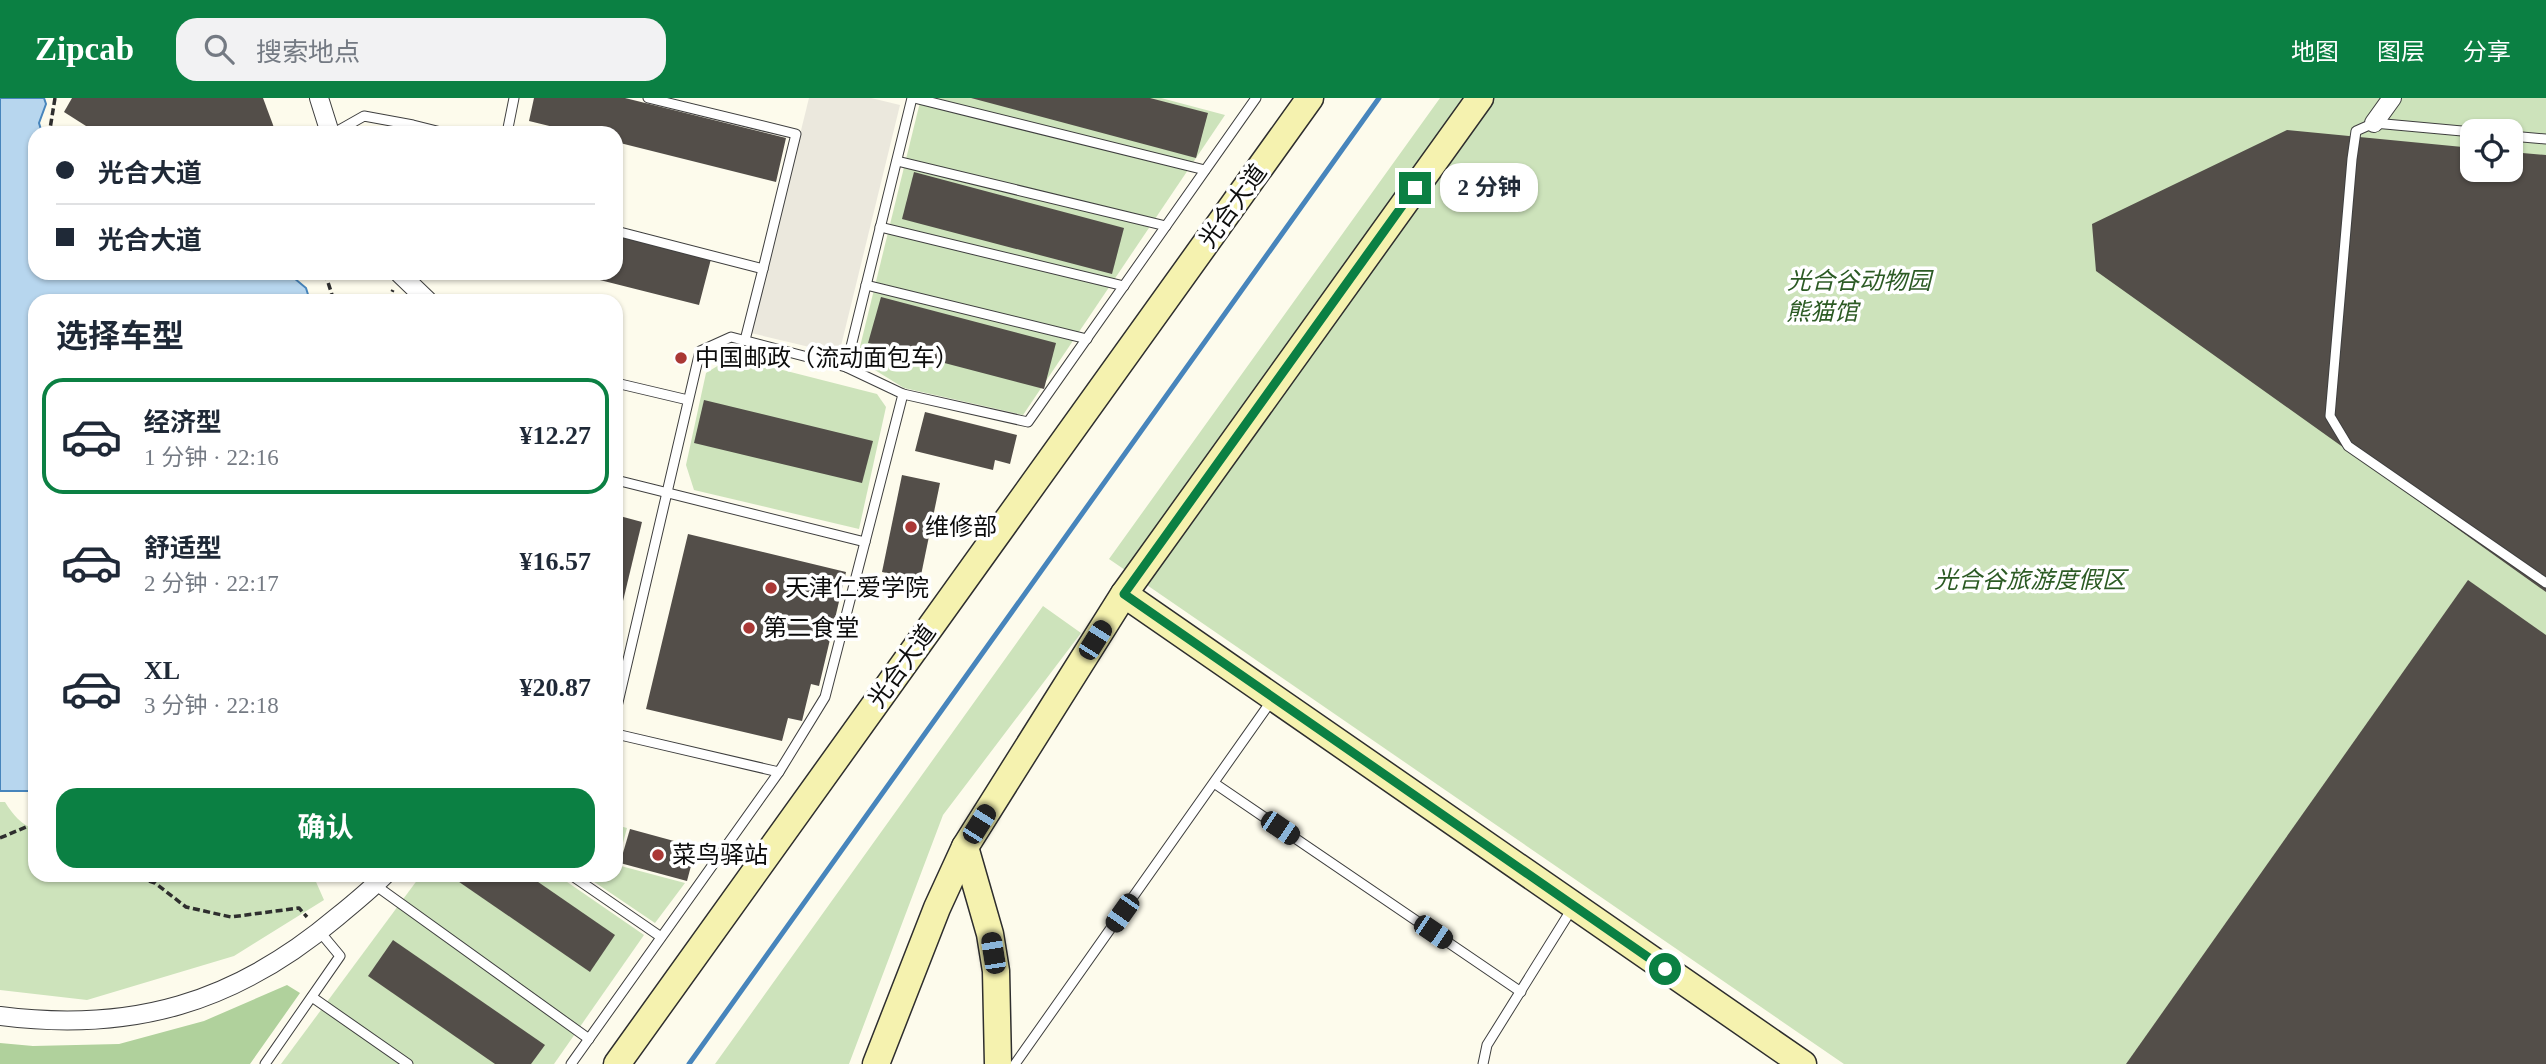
<!DOCTYPE html>
<html lang="zh">
<meta charset="utf-8">
<style>
body{margin:0;font-family:"Times New Roman","Noto Sans SC",serif;background:#f2f2f3;color:#1f2937;height:100vh;display:flex;flex-direction:column;font-size:26px;white-space:nowrap}
*{box-sizing:border-box;margin:0}
p{font-size:23px;color:#747a83}
.icon{flex:none;width:38px;height:38px;fill:none;stroke:currentColor;stroke-width:2;stroke-linecap:round;stroke-linejoin:round}
.map{position:relative;flex:1;overflow:hidden}
.drawer{position:absolute;left:28px;top:196px;width:595px;height:588px;display:flex;flex-direction:column;background:#fff;border-radius:21px;box-shadow:0 2px 5px #0004}
.drawer>*{flex:none}
.hud{position:absolute;left:28px;top:28px;width:595px;height:154px;border-radius:21px;box-shadow:0 2px 5px #0004;display:grid;align-content:center;height:154px;padding:0 28px;background:#fff}
.buttons{position:absolute;left:2460px;top:21px;display:grid;gap:14px}
.buttons a{display:grid;place-items:center;width:63px;height:63px;border-radius:14px;background:#fff;box-shadow:0 2px 5px #0004;font-size:35px}
.end{position:absolute;width:32px;height:32px;margin:-16px;border:9px solid #0b8043;background:#fff;box-shadow:0 0 0 4px #fff}
.from{border-radius:50%}
.bubble{position:absolute;height:49px;border-radius:21px;background:#fff;box-shadow:0 2px 5px #0004;font-size:23px;font-weight:700;line-height:49px;text-align:center}
.car{position:absolute;width:21px;height:42px;margin:-21px -10px;border-radius:9px;box-shadow:0 0 5px 2px #0007;background:linear-gradient(#222 24%,#8ab4d8 0 40%,#222 0 76%,#8ab4d8 0 86%,#222 0)}
.hud b{display:flex;align-items:center;gap:24px;height:66px;font-size:26px}
.hud b+b{border-top:2px solid #e0e1e3}
.hud i{width:18px;height:18px;background:#1f2937}
ul{padding:0;list-style:none}
li{display:flex;align-items:center;gap:21px;height:116px;margin:0 14px 10px;padding:0 14px;border:4px solid transparent;border-radius:21px}
li div{flex:1}
li b{display:block;font-size:26px}
li em{font-style:normal;font-weight:700}
li.current{border-color:#0b8043}
li>.icon{width:63px;height:63px;stroke-width:1.5}
h2{padding:0 28px;font-size:32px;line-height:84px}
.button{display:flex;gap:14px;margin-top:auto;padding:14px 28px}
.button a{flex:1;height:80px;border-radius:21px;background:#0b8043;color:#fff;font-size:28px;font-weight:700;line-height:80px;text-align:center}
header{display:flex;align-items:center;gap:42px;box-sizing:border-box;height:98px;padding:0 35px;background:#0b8043;color:#fff}
header strong{font-size:33px}
nav{display:flex;gap:38px;margin-inline-start:auto;font-size:24px}
.search{width:490px;height:63px;background:#f2f2f3;display:flex;align-items:center;gap:18px;box-sizing:border-box;padding:0 24px;border-radius:21px;color:#747a83;font-size:26px}
.map>svg:first-child{display:block}
</style>
<header>
<strong>Zipcab</strong>
<div class="search"><svg class="icon" aria-label="search" viewBox="0 0 24 24"><circle cx="10" cy="10" r="6"/><path d="M15 15l6 6"/></svg>搜索地点</div>
<nav><a>地图</a><a>图层</a><a>分享</a></nav>
</header>
<div class="map">
<svg width="2546" height="966" viewBox="0 0 2546 966">
<rect width="100%" height="100%" fill="#fdfbec"/>
<g fill="#cde3bb" fill-rule="evenodd">
<polygon points="921,0 1161,0 1225,17 1023,317 904,290 857,261"/>
<path d="M1440,0H2546V966H1844L1109,461ZM2473,33H2511V72H2473Z"/>
<polygon points="732,259 877,296 886,309 859,431 694,392 686,367 706,275"/>
<polygon points="1043,508 1081,535 943,717 849,966 715,966"/>
<path d="M0,704H5C13,717 21,726 35,732V777H313L324,802L234,858L87,902L0,892Z"/>
<polygon points="616,727 627,730 617,767 685,785 655,825 584,777 616,777"/>
<polygon points="421,777 557,777 644,837 554,966 281,966"/>
</g>
<polygon fill="#b0d19c" points="287,887 300,895 250,966 0,966 0,945 33,948 119,946 204,923"/>
<polygon fill="#ebe8dd" points="809,0 871,0 900,7 839,256 751,235"/>
<polygon fill="#b7d6ee" stroke="#4785bc" stroke-width="2" points="0,0 44,0 46,6 39,25 42,35 35,35 35,175 231,175 238,180 288,175 306,190 310,203 35,203 35,697 30,693 0,693"/>
<g fill="none" stroke-linecap="round" stroke-linejoin="round">
<polyline stroke="#4785bc" stroke-width="5" points="689,966 1379,0"/>
</g>
<g fill="#534e49">
<polygon points="72,0 263,0 276,35 97,35 64,14"/>
<polygon points="534,0 625,0 786,40 776,84 616,44 616,35 578,35 529,23"/>
<polygon points="971,0 1150,0 1208,15 1196,60"/>
<polygon points="2287,32 2473,50 2473,72 2511,72 2511,54 2546,57 2546,494 2096,173 2092,126"/>
<polygon points="914,74 1124,130 1112,176 902,121"/>
<polygon points="616,138 711,161 699,207 576,176 616,175"/>
<polygon points="881,199 1056,245 1044,291 868,245"/>
<polygon points="704,302 873,343 862,385 694,345"/>
<polygon points="925,314 1017,337 1010,366 995,362 993,372 915,353"/>
<polygon points="902,377 940,385 920,482 882,474"/>
<polygon points="616,417 642,424 617,528 616,528"/>
<polygon points="688,436 846,474 819,588 811,586 802,623 788,620 782,643 646,611"/>
<polygon points="2468,482 2546,537 2546,966 2126,966"/>
<polygon points="630,731 696,749 687,783 620,765"/>
<polygon points="449,777 528,777 615,837 590,874"/>
<polygon points="393,842 545,947 531,966 495,966 368,878"/>
</g>
<g fill="none" stroke-linecap="round" stroke-linejoin="round">
<defs>
<g id="lane">
<polyline points="648,0 796,36 763,171"/>
<polyline points="914,0 1205,72"/>
<polyline points="2473,34 2374,25 2356,33 2352,61 2330,318 2348,348 2546,485"/>
<polyline points="334,35 364,18 413,27 445,35"/>
<polyline points="507,35 514,0"/>
<polyline points="2511,38 2546,41"/>
<polyline points="897,63 1166,128"/>
<polyline points="880,129 1124,188"/>
<polyline points="616,133 763,171 745,242"/>
<polyline points="866,187 1087,241"/>
<polyline points="616,285 688,302"/>
<polyline points="903,296 1028,324 1256,0"/>
<polyline points="616,382 865,444 903,296 846,269"/>
<polyline points="616,613 700,253 731,239 846,269 912,0"/>
<polyline points="616,636 779,674 825,599 865,444"/>
<polyline points="1214,685 1521,894"/>
<polyline points="571,777 661,839"/>
<polyline points="375,787 589,941"/>
<polyline points="312,899 408,966"/>
<polyline points="265,966 340,858 320,834"/>
<polyline points="571,966 779,674"/>
<polyline points="1015,966 1272,602"/>
<polyline points="1483,966 1487,947 1573,809"/>
</g>
<g id="street">
<polyline points="319,0 330,35"/>
<polyline points="2374,25 2392,0"/>
<polyline points="399,175 428,203"/>
<path d="M0,918C132,935 235,905 337,819C353,806 370,792 385,777"/>
</g>
<g id="secondary">
<polyline points="1124,496 1803,966"/>
<polyline points="965,749 990,836 996,873 998,966"/>
<polyline points="617,966 1310,0"/>
<polyline points="876,966 937,810 965,749 1124,496 1480,0"/>
</g>
</defs>
<use href="#lane" stroke="#3f3f3f" stroke-width="11"/>
<use href="#street" stroke="#3f3f3f" stroke-width="20"/>
<use href="#secondary" stroke="#2e2e2e" stroke-width="29"/>
<g stroke="#2e2e2e" stroke-width="3.5" stroke-dasharray="7 3.5" stroke-linecap="butt">
<polyline points="55,0 50,31 55,35"/>
<polyline points="325,175 334,203"/>
<polyline points="387,203 393,192"/>
<polyline points="0,740 26,729"/>
<polyline points="129,777 155,785 186,809 231,819 299,810 307,819"/>
</g>
<use href="#lane" stroke="#fff" stroke-width="9"/>
<use href="#street" stroke="#fff" stroke-width="18"/>
<use href="#secondary" stroke="#f5f2af" stroke-width="26"/>
</g>
<g fill="none" stroke-linecap="round" stroke-linejoin="round">
<polyline stroke="#0b8043" stroke-width="9" points="1415,90 1124,496 1665,871"/>
</g>
<g fill="#aa3835" stroke="#fff" stroke-width="2.5">
<circle cx="681" cy="260" r="7"/>
<circle cx="911" cy="429" r="7"/>
<circle cx="771" cy="490" r="7"/>
<circle cx="749" cy="530" r="7"/>
<circle cx="658" cy="757" r="7"/>
</g>
<g text-anchor="middle" dominant-baseline="central" stroke-width="7" stroke-linejoin="round" paint-order="stroke">
<g font-size="24" fill="#0c0c0c" stroke="#fff">
<text transform="translate(1233 108) rotate(-54)">光合大道</text>
<text transform="translate(902 568) rotate(-54)">光合大道</text>
</g>
<g font-size="24" font-style="italic" fill="#2c5b24" stroke="#fff">
<text x="1859" y="183">光合谷动物园</text>
<text x="1822" y="214">熊猫馆</text>
<text x="2030" y="482">光合谷旅游度假区</text>
</g>
<g font-size="24" fill="#0c0c0c" stroke="#fff" text-anchor="start">
<text x="695" y="260">中国邮政（流动面包车）</text>
<text x="925" y="429">维修部</text>
<text x="785" y="490">天津仁爱学院</text>
<text x="763" y="530">第二食堂</text>
<text x="672" y="757">菜鸟驿站</text>
</g>
</g>
</svg>
<div class="buttons">
<a><svg class="icon" aria-label="locate" viewBox="0 0 24 24"><circle cx="12" cy="12" r="6"/><path d="M12 2v4M12 18v4M2 12h4M18 12h4"/></svg></a>
</div>
<i class="end from" style="left:1665px;top:871px"></i>
<i class="end" style="left:1415px;top:90px"></i>
<div class="bubble" style="left:1440px;top:65px;width:98px">2 分钟</div>
<i class="car" style="left:1095px;top:542px;rotate:32deg"></i>
<i class="car" style="left:979px;top:726px;rotate:32deg"></i>
<i class="car" style="left:1280px;top:730px;rotate:124deg"></i>
<i class="car" style="left:1122px;top:815px;rotate:215deg"></i>
<i class="car" style="left:1433px;top:834px;rotate:124deg"></i>
<i class="car" style="left:993px;top:855px;rotate:351deg"></i>
<div class="hud">
<b><i class="from"></i>光合大道</b>
<b><i></i>光合大道</b>
</div>
<section class="drawer">
<h2>选择车型</h2>
<ul>
<li class="current"><svg class="icon" aria-label="car" viewBox="0 0 24 24"><path d="M5 17H2v-5l4-1 3-4h7l3 4 3 1v5h-3M9 17h6M6 11h13"/><circle cx="7" cy="17" r="2"/><circle cx="17" cy="17" r="2"/></svg><div><b>经济型</b><p>1 分钟 · 22:16</p></div><em>¥12.27</em></li>
<li><svg class="icon" aria-label="car" viewBox="0 0 24 24"><path d="M5 17H2v-5l4-1 3-4h7l3 4 3 1v5h-3M9 17h6M6 11h13"/><circle cx="7" cy="17" r="2"/><circle cx="17" cy="17" r="2"/></svg><div><b>舒适型</b><p>2 分钟 · 22:17</p></div><em>¥16.57</em></li>
<li><svg class="icon" aria-label="car" viewBox="0 0 24 24"><path d="M5 17H2v-5l4-1 3-4h7l3 4 3 1v5h-3M9 17h6M6 11h13"/><circle cx="7" cy="17" r="2"/><circle cx="17" cy="17" r="2"/></svg><div><b>XL</b><p>3 分钟 · 22:18</p></div><em>¥20.87</em></li>
</ul>
<div class="button"><a>确认</a></div>
</section>
</div>
